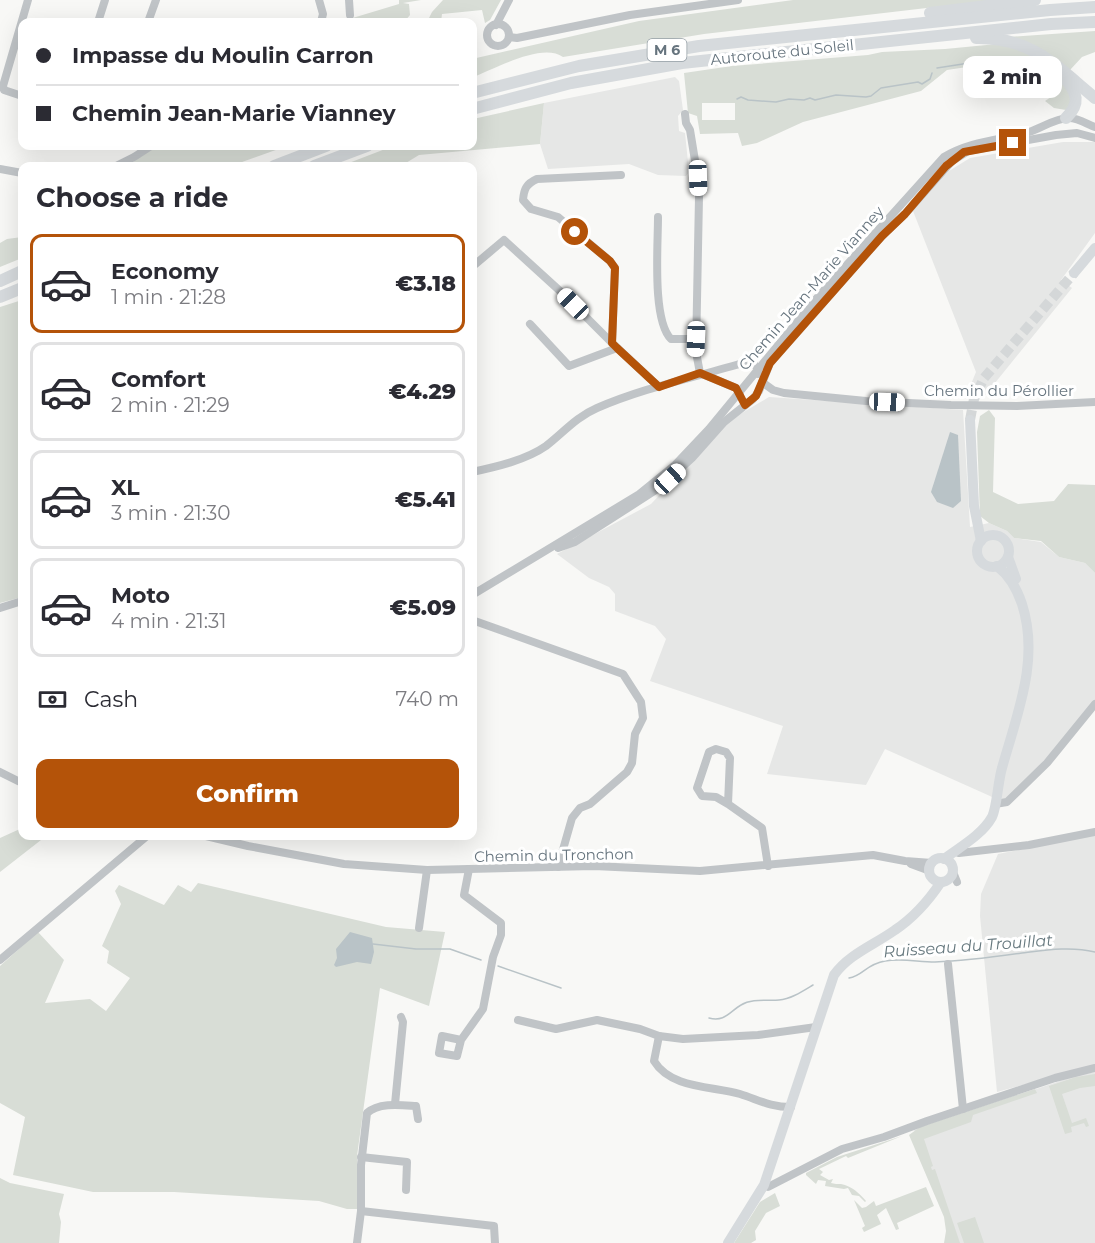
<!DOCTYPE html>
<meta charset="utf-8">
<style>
body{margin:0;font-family:Montserrat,sans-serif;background:#f7f7f7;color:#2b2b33;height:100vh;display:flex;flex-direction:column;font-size:22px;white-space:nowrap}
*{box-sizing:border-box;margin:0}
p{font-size:20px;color:#7c7c81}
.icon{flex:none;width:33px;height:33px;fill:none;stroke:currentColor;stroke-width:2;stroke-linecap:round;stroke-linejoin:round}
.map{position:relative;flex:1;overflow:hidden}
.sheet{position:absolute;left:18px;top:162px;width:459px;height:678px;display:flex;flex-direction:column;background:#fff;border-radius:12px;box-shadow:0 6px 24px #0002}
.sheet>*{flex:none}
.guide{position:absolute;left:18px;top:18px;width:459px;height:132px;border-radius:12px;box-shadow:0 6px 24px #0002;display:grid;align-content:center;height:132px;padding:0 18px;background:#fff}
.end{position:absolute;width:27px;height:27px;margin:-14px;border:8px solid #b45309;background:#fff;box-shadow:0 0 0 3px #fff}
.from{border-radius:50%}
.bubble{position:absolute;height:42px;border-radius:12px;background:#fff;box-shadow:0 6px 24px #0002;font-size:20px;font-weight:800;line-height:42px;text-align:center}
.car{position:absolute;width:18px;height:36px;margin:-18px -9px;border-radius:8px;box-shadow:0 0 4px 2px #0007;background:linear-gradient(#fff 24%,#345 0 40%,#fff 0 76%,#345 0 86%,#fff 0)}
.guide b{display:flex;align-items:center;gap:21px;height:57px;font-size:22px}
.guide b+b{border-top:2px solid #e1e1e2}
.guide i{width:15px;height:15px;background:#2b2b33}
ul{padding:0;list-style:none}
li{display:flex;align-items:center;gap:18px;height:99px;margin:0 12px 9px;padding:0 6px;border:3px solid #e1e1e2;border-radius:12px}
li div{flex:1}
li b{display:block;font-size:22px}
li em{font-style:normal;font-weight:800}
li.selected{border-color:#b45309}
li>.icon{width:54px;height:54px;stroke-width:1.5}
h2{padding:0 18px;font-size:27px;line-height:72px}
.pay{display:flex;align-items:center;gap:15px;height:66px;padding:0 18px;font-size:22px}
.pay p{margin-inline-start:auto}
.action{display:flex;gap:12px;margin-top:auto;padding:12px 18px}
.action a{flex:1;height:69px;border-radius:12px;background:#b45309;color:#fff;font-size:24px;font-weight:800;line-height:69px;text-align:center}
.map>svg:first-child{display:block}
</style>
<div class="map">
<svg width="1095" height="1243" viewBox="0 0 1095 1243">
<rect width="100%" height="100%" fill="#f8f8f6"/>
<g fill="#e6e7e6">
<polygon points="675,77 679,81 683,110 678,116 679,131 685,133 689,172 686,176 658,175 629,164 548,169 540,144 544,103"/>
<polygon points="1063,142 1095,142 1095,233 1061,280 1072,288 982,399 965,399 976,372 913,211 949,171 970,158"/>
<polygon points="769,397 963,410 970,527 989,523 1007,531 1014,538 1041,542 1059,557 1085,563 1095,573 1095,703 1006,805 990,796 885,749 866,785 767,774 783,726 650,681 666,639 655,626 615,611 615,594 609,587 589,578 557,554 651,504 730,420"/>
<polygon points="1095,835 1095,1065 997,1092 980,916 981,894 998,854"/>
<polygon points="1095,1072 1095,1243 956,1243 914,1130 1075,1076"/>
</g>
<g fill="#d8ddd6" fill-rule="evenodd">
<polygon points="399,0 421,0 403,3 409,4 410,15 404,22 344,22 346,20 399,4"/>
<polygon points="443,0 501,0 490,20 485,23 482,10 442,14 441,22 427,22 432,12"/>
<path d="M793,0H995L704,34L563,57C542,42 495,69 473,77L472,59L639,21Z"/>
<polygon points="1095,31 1095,52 1082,57 1070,70 1008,37"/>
<path d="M997,44C1023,49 1052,62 1067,85C1070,90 1071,98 1072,103L1066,110L1054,108L1045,101L1057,93L1026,60L1019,59L947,70L921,91L803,122L757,143L742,146L738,133L700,134L697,116L688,113L684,73L732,66L868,55L882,52L945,49ZM702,103H735V120H702Z"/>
<polygon points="544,103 540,144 419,155 401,166 341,166 393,146 472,146 473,119"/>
<polygon points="157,146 287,146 231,166 126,166"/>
<polygon points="22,237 22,258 0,267 0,243 7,239"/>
<polygon points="22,300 22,597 0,603 0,307"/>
<polygon points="989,410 995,418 993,492 1018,504 1054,501 1068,484 1095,485 1095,573 1085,563 1059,557 1041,541 1014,538 1007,531 989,523 980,516 977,432 980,416"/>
<polygon points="22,828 22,836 40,836 41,840 0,872 0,838"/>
<polygon points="198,883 386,927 445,932 429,1006 380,988 357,1156 359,1209 347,1209 319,1201 174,1192 93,1192 13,1175 25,1117 0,1103 0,966 38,932 64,960 45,1003 90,999 106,1011 130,978 107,963 109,951 102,946 121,904 115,891 119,885 164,905 178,885 191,892"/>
<polygon points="1095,1074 1095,1086 1080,1088 1062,1094 1072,1123 1086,1118 1089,1126 1086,1127 1084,1123 1071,1127 1072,1132 1065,1134 1049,1086 1076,1077"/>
<polygon points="1035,1089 1037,1093 973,1115 971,1122 924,1139 933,1166 931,1167 932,1170 935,1169 960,1243 944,1243 946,1231 944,1217 909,1135 920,1127"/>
<path d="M902,1136L848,1158L846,1156L819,1169L823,1172L820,1175L829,1180L833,1179L831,1183C834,1184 838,1184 841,1184C852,1186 859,1193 866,1201L865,1202L859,1196L852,1195L848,1188L844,1189L825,1186L826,1181L818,1180L816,1184L806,1175V1173L837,1157Z"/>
<polygon points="0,1178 10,1183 64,1194 59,1214 61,1222 59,1243 0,1243"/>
<polygon points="926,1187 934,1206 897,1223 899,1229 896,1230 886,1208 877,1215 881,1224 864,1232 862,1228 865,1226 854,1200 862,1208 866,1207 874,1201 876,1206"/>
<polygon points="775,1193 780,1206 766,1213 755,1231 756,1240 751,1243 734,1243 760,1202"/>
<polygon points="975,1217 984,1243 964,1243 957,1223"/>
</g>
<g fill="#b9c3c7">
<polygon points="950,432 958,435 961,501 953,508 937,502 931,492"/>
<polygon points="350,932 372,938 374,952 371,964 357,962 336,967 334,965 337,958 336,949"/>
</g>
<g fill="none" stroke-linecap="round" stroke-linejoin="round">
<g stroke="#b9c3c7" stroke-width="1.5">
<polyline points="937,68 1008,57"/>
<polyline points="737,99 741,97 748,100 776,102 789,99 804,100 810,98 815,100 836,95 866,97 871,96 881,88 918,82 922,84 930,79 932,73"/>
<polyline points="373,944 416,949 450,949 481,960"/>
<polyline points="498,966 561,988"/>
<path d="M849,978C863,976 866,964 885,961C902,958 918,962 935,962C964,961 994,957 1022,953C1046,950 1071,946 1095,952"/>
<path d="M709,1018C725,1022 729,1012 741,1005C752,998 767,1001 779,1000C791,999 803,991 813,985"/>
</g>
<polyline stroke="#d4d7d8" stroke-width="10" stroke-dasharray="10 5" stroke-linecap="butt" points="970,420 974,399 984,378 1074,273"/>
<g stroke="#c0c4c7" stroke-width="8">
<polyline points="319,0 323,14 321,22"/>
<polyline points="349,0 350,15"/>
<polyline points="98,22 105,0"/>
<polyline points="148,22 156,0"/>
<circle cx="498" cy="35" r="11"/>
<polyline points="496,25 509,0"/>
<polyline points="509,37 517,38 630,15 738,0"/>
<polyline points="22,96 4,90 3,86 28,0"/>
<polyline points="685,114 686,123 690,130 698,179 699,197 696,352 700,373"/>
<polyline points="116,166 134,157 151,146"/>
<polyline points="0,169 22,173"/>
<path d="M621,175L537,179C526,184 524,189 523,200L531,209L558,217L610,261L615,268L612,343L659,387"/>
<path d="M658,217C658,246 652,320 671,339H696"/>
<polyline points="472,267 504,240 560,291 612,343"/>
<polyline points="530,324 569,366 617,348"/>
<polyline points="700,373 736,388 740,395"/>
<polyline points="762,382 773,390 784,393 866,401 951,405 1017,406 1095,402"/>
<path d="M472,472C496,467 526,460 546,446C563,433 576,417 597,408C645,387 697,377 746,362H751L758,368V374"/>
<polyline points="558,548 575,542 659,488 692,458 724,422 753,399 759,391 770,363 882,236 905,214 952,161 968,151 1056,135 1077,133 1095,138"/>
<path d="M472,595L638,495L675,465L709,429L817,298L944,157C971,141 1000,140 1029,132C1041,128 1056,118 1069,118C1078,118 1087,124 1095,127"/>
<polyline points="0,608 22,601"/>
<polyline points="472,620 623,674 641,702 643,718 635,734 632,763 627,772 590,804 580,808 572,818 558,867"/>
<polyline points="0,772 22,783"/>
<polyline points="728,804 716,797 702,796 697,788 709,752 716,749 726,752 730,758 728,804 762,828 768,866"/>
<polyline points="995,804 1007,802 1047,763 1095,704"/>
<polyline points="206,836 248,846 344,864 427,870 594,866 700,871 873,855 905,861 932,863"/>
<polyline points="959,853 1029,845 1095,832"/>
<polyline points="911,864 930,871"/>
<polyline points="953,872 957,882"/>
<polyline points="419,928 427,870"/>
<polyline points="0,960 147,836"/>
<polyline points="948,964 963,1109"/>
<polyline points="518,1020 556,1029 597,1020 640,1029 659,1036 683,1039 758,1035 816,1027"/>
<path d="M659,1036L654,1061C671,1089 713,1086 740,1094C759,1100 770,1107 791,1107"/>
<polyline points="461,1040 457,1056 439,1053 442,1036 461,1040 483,1009 493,957 501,935 501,923 464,895 469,869"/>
<polyline points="395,1104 403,1022 401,1017"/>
<polyline points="361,1157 407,1162 406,1190"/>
<polyline points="764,1185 768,1187 842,1149 884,1137 927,1121 1055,1078 1095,1068"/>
<polyline points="361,1211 494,1226 495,1243"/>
<path d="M357,1243L361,1211V1165L367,1113C379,1102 401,1105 416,1106L418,1119"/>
</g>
<g stroke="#d6dadd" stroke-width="10">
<polyline points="1074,273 1095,248"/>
<polyline points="970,420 974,506 981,541"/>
<circle cx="993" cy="551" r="16"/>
<polyline points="1008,557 1016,579"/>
<circle cx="941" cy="870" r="12"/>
<path d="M944,859C960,847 982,835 992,817C997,807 998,781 1002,768C1017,714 1040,660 1022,604C1017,589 1010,576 997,566"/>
<path d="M728,1243L764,1185L834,975C849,954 874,945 895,930C913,918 929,900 941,882"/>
</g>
<g stroke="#d6dadd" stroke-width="12">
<polyline points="930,13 1035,0"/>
<path d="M976,38C1031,37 1055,65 1095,98"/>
<path d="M1065,78C1077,93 1081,103 1066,118"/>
<polyline points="472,93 579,66 699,46 1050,10 1095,7"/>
<polyline points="472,109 571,83 682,63 1051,24 1095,22"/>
<polyline points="274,166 326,146"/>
<polyline points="314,166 367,146"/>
<polyline points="0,281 22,271"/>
<polyline points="0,297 22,288"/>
</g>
</g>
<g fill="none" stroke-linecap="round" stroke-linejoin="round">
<polyline stroke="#b45309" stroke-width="8" points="575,232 610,261 615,268 612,343 617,348 659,387 700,373 736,388 745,405 756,396 770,363 882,236 905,214 946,166 964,152 1013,143"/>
</g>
<g text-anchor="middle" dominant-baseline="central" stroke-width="6" stroke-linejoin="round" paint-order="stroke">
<rect fill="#fff" stroke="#949ea5" stroke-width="1.5" x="647.5" y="39" width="39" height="22" rx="4.5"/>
<g font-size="14" font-weight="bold" fill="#66747e">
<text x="667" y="50">M 6</text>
</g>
<g font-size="15" fill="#66747e" stroke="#fff">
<text transform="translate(782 52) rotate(-6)">Autoroute du Soleil</text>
<text transform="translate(811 288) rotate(-49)">Chemin Jean-Marie Vianney</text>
<text x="999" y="390">Chemin du Pérollier</text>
<text transform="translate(554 855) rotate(-1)">Chemin du Tronchon</text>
</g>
<g font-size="16" font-style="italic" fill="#67797f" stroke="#fff">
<text transform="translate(968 946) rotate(-4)">Ruisseau du Trouillat</text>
</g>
</g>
</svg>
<i class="end from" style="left:575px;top:232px"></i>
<i class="end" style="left:1013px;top:143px"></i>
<div class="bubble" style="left:963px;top:56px;width:99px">2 min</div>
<i class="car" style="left:698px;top:178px;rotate:178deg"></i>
<i class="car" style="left:573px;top:304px;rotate:315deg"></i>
<i class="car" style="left:696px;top:339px;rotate:182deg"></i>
<i class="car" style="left:887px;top:402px;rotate:92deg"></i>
<i class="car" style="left:670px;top:479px;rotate:47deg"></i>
<div class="guide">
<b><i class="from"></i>Impasse du Moulin Carron</b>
<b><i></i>Chemin Jean-Marie Vianney</b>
</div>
<section class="sheet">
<h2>Choose a ride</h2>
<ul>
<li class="selected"><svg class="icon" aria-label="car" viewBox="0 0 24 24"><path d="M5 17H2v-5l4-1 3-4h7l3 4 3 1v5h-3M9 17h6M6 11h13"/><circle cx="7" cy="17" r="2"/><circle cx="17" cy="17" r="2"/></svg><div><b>Economy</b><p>1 min · 21:28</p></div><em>€3.18</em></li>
<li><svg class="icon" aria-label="car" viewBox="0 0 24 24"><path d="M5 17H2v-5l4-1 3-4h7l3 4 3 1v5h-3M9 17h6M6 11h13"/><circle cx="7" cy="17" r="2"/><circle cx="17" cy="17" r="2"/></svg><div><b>Comfort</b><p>2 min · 21:29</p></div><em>€4.29</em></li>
<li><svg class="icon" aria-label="car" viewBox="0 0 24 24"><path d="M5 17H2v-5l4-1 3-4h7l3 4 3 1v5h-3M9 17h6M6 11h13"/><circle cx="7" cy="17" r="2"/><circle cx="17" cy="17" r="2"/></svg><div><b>XL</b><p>3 min · 21:30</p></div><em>€5.41</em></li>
<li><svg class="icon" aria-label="car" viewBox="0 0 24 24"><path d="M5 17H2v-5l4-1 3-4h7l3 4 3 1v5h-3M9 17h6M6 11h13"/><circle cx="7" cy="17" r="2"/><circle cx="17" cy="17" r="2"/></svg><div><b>Moto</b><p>4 min · 21:31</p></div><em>€5.09</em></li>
</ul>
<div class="pay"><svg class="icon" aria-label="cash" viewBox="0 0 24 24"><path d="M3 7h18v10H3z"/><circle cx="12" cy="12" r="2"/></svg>Cash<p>740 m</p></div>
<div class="action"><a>Confirm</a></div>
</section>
</div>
